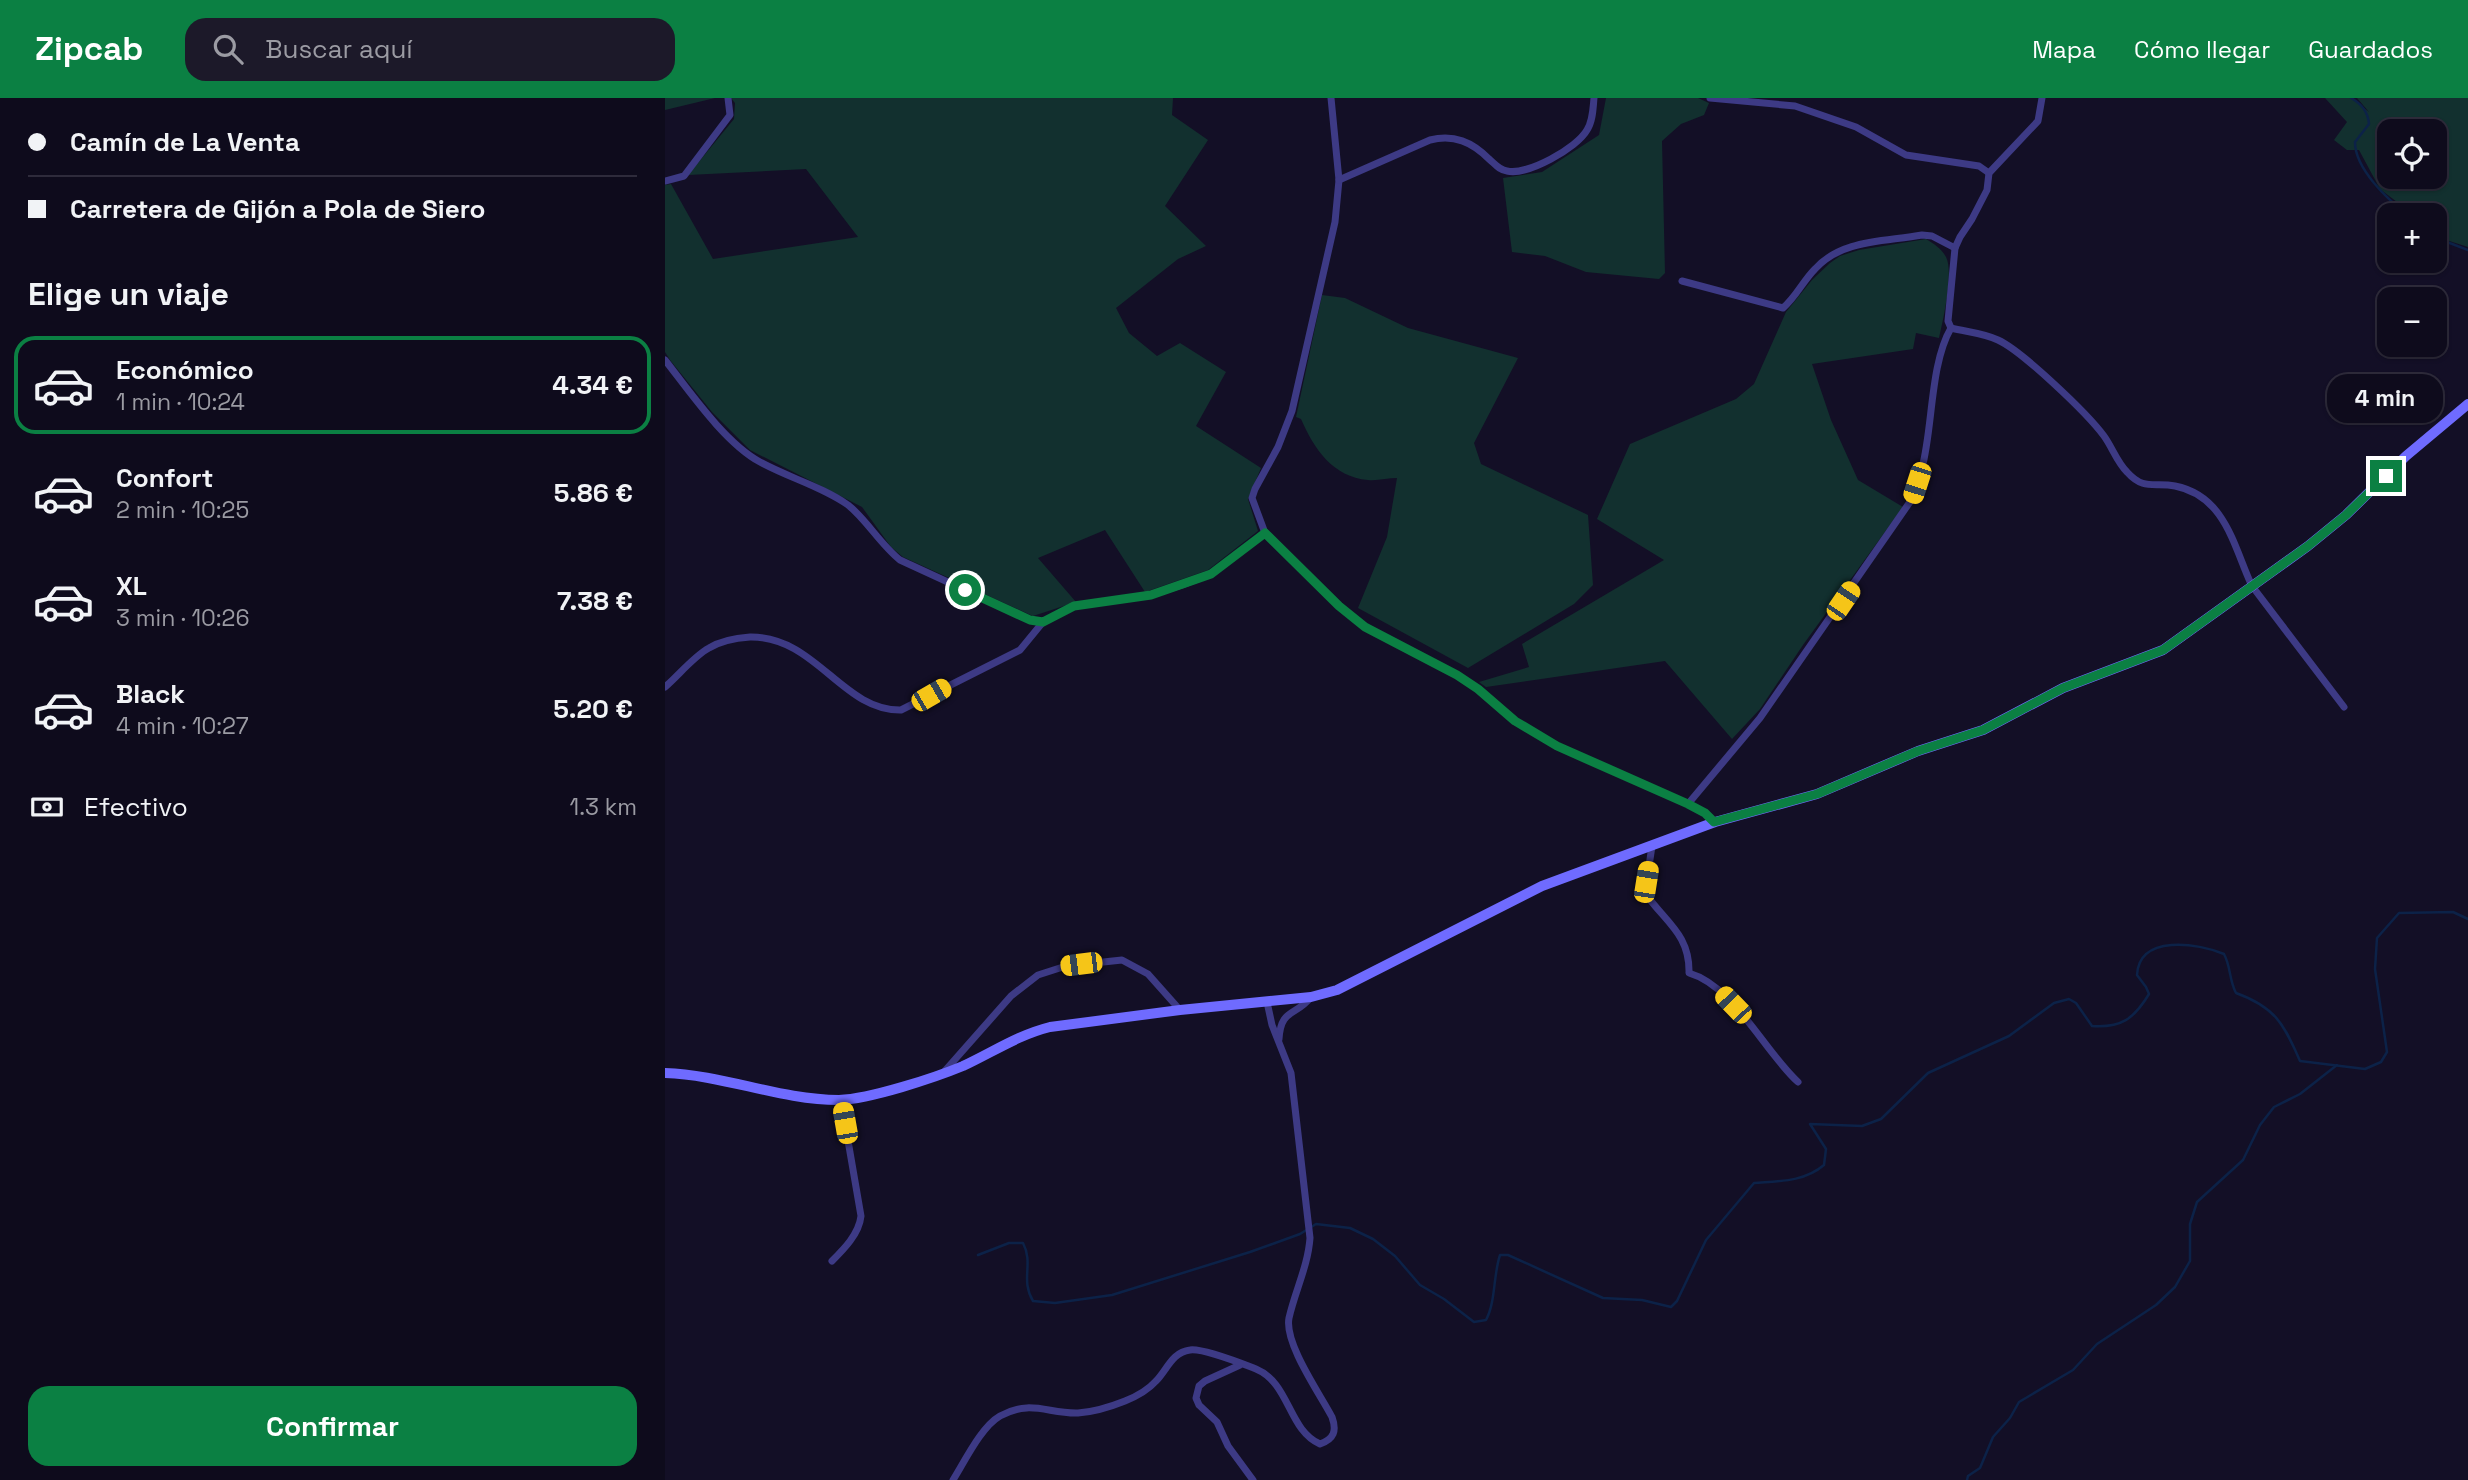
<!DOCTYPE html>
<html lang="es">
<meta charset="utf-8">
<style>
body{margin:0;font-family:"Space Grotesk",sans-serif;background:#1c1929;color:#f1f3f6;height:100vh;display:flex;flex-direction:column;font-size:26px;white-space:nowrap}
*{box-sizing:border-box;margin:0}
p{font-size:23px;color:#9b9ba3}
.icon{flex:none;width:38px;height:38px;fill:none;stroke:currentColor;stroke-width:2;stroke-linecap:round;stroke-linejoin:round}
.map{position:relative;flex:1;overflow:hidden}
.drawer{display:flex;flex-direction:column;background:#0e0b1c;width:665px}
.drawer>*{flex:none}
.banner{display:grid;align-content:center;height:154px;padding:0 28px;background:#0e0b1c}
.tools{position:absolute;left:1712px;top:21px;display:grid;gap:14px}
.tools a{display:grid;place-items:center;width:70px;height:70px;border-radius:14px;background:#0e0b1c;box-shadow:0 2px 5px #0004,0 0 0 2px #2e2b3b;font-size:35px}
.end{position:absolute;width:32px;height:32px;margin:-16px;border:9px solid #0b8043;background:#fff;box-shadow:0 0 0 4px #fff}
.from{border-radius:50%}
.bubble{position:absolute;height:49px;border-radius:21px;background:#0e0b1c;box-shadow:0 2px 5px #0004,0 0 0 2px #2e2b3b;font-size:23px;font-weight:600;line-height:49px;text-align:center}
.car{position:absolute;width:21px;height:42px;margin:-21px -10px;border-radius:9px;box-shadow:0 0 5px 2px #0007;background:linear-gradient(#f5c518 24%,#345 0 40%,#f5c518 0 76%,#345 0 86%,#f5c518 0)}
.banner b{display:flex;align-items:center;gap:24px;height:66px;font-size:26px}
.banner b+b{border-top:2px solid #2e2b3b}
.banner i{width:18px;height:18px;background:#f1f3f6}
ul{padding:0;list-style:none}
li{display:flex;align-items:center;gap:21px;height:98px;margin:0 14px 10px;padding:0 14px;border:4px solid transparent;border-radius:21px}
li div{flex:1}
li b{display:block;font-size:26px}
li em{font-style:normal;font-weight:600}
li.active{border-color:#0b8043}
li>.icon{width:63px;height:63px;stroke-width:1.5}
h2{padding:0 28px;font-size:32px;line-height:84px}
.pay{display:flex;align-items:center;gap:18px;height:77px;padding:0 28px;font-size:26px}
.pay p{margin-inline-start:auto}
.action{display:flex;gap:14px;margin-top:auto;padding:14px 28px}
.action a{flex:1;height:80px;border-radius:21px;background:#0b8043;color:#fff;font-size:28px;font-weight:600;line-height:80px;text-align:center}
header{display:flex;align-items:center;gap:42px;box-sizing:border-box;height:98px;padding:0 35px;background:#0b8043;color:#fff}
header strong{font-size:33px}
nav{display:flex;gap:38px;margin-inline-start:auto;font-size:24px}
.search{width:490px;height:63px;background:#1c1929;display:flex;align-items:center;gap:18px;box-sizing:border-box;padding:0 24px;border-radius:21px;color:#9b9ba3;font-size:26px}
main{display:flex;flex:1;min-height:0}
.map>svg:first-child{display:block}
</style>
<header>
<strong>Zipcab</strong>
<div class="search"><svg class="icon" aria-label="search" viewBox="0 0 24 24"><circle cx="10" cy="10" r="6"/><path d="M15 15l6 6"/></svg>Buscar aquí</div>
<nav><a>Mapa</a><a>Cómo llegar</a><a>Guardados</a></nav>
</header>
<main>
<section class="drawer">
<div class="banner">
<b><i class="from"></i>Camín de La Venta</b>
<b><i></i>Carretera de Gijón a Pola de Siero</b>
</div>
<h2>Elige un viaje</h2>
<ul>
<li class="active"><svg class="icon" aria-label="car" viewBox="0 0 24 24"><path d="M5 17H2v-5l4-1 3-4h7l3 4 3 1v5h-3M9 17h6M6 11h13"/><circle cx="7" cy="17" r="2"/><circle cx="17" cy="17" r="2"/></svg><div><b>Económico</b><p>1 min · 10:24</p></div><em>4.34 €</em></li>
<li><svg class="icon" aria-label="car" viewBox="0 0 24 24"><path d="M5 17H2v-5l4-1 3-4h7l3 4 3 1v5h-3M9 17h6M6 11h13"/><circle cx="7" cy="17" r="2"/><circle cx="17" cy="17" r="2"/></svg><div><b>Confort</b><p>2 min · 10:25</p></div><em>5.86 €</em></li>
<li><svg class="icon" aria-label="car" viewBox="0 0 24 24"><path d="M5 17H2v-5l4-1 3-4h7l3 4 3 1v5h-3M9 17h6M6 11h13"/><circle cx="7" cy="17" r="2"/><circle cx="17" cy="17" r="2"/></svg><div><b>XL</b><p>3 min · 10:26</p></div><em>7.38 €</em></li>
<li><svg class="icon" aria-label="car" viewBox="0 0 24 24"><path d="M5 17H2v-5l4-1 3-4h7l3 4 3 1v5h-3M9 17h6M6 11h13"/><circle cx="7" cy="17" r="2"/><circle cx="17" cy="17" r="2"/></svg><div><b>Black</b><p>4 min · 10:27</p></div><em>5.20 €</em></li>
</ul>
<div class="pay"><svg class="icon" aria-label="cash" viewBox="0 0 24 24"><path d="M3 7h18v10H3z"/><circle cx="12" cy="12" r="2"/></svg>Efectivo<p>1.3 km</p></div>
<div class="action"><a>Confirmar</a></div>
</section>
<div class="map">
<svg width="1803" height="1382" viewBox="0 0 1803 1382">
<rect width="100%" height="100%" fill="#130f26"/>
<g fill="#12302f" fill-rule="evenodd">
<polygon points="0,0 50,0 0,12"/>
<polygon points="66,0 508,0 507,17 543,42 500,108 541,148 513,161 451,210 464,235 492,258 515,245 561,274 531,328 596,370 583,401 593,433 543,472 480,494 440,432 373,460 411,504 368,518 238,459 226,449 197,409 85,352 47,314 5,262 0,254 0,87 6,86 48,161 193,139 141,71 23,77 69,21 70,5"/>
<polygon points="941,0 1033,0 1044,5 1039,17 1016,26 997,43 1000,175 994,181 921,174 880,158 847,154 838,80 877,74 934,37"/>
<path d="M1660,0H1687L1704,14L1692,0H1803V149L1772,139L1769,136V117H1749L1715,91L1694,52H1682L1669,42L1682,24ZM1724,33H1769V79H1724Z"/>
<path d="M1261,141C1269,146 1276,150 1281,159C1289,174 1278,223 1274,240L1251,235L1248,251L1147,266L1166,322L1193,382L1238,409L1138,547L1095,611L1067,641L1000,563L821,589L814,584L864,569L857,546L999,462L932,421L965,346L1071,301L1089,286L1121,214L1147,182L1165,165L1175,158L1194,152Z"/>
<path d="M657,197L680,200L743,230L853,260L809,345L816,366L923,417L928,487L909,506L803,570L693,510L722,439L732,380C723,380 712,383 703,382C668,379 649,351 636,321L631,319Z"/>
</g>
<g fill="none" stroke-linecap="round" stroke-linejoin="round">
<g stroke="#0c2248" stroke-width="2.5">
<path d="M1686,0C1697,6 1703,14 1704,26L1690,44C1690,71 1723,102 1743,117"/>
<polyline points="1769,139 1803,152"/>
<path d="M313,1157L344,1145H358C369,1166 355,1181 368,1203L390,1205L447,1197L585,1154L635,1136L651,1126L685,1130L708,1141L730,1158L755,1187L779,1201L809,1224L821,1222C831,1203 828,1178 835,1157H843L938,1200L977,1202L1006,1209L1012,1203L1041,1142L1089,1085C1114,1083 1139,1084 1159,1067L1161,1051L1145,1026L1197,1028L1216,1021L1263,975L1344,938L1389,905L1404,901L1411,905L1427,928C1456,930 1469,921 1484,896L1481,889L1472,877C1474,836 1533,845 1559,856C1566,869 1564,882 1571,895C1610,909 1619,926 1635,963L1700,971L1716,964L1722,954L1710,871L1712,840L1734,815L1788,814L1803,821"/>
<polyline points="1302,1382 1303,1378 1315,1370 1328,1339 1345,1320 1354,1304 1408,1272 1432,1246 1491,1207 1510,1189 1525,1163 1525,1126 1532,1104 1578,1062 1595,1027 1609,1009 1635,996 1672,967"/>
</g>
<g stroke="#3d3a85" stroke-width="7">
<polyline points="666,0 674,82 670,124 627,313 613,349 590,391 587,400 600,435 674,508 700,529 792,577 813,591 850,623 892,648 1023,706 1040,715 1050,724"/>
<polyline points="1045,0 1130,8 1191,29 1241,57 1314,68 1324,75"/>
<path d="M674,82L765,42C789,36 807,44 824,61C830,66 834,72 842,73C862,78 912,50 922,32C928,23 928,10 929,0"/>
<polyline points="0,83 19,78 65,17 63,0"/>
<path d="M1017,183L1118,210C1131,199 1138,183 1150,171C1177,141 1220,144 1257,137L1267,138L1290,150"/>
<path d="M1286,230C1302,234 1318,235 1333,242C1357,253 1422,315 1439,338C1447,349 1452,364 1462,374C1479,393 1489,384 1510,388C1561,398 1569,450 1587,488L1679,609"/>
<path d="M0,262C25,294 60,345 95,364C124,380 156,388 183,407C201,421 215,446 235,462L365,522L378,524L409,508L486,497L517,487L546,476L600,435"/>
<path d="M0,589C13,578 29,558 44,550C57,542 71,540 85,539C151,538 177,613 236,612L355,552L378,524"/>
<path d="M1023,706L1095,620L1247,401C1251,391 1255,381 1257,370C1268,329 1265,266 1286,230L1283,223L1290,150L1295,139L1307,121L1322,92L1324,75L1373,23L1377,0"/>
<path d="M987,748L980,795C1000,824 1025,836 1024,875C1069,888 1099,953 1133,984"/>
<path d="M614,941C616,910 630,919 646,899"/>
<polyline points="278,975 346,898 373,877 401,868 457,862 483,876 515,912"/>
<path d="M167,1163C179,1151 194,1136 196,1118L176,1002"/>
<polyline points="575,1267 540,1283 534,1288 531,1300 534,1307 552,1324 563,1348 588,1382"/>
<path d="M288,1382C300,1363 316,1329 335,1318C366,1301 383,1316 413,1315C428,1314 445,1309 460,1303C470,1299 483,1292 491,1283C502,1272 507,1254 525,1252C538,1250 578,1266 591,1271C625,1285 623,1332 655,1346C669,1341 672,1333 667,1319C655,1296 619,1245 624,1220C630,1193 643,1168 645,1140L626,975L607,927L602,904"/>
</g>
<path stroke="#6f6bff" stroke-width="10" d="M0,975C59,977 115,1002 174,1002C205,1001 269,980 298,968C328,954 353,937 385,929L515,912L646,899L672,892L877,788L1050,724L1152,696L1253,653L1318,632L1398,590L1498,552L1643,448L1681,417L1741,358L1803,306"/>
</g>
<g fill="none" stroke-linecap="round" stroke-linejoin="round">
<polyline stroke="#0b8043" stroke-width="9" points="300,492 365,522 378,524 409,508 486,497 546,476 600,435 674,508 700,529 792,577 813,591 850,623 892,648 1023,706 1040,715 1049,724 1152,696 1253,653 1318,632 1398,590 1498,552 1643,448 1681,417 1721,378"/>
</g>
</svg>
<div class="tools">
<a><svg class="icon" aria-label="locate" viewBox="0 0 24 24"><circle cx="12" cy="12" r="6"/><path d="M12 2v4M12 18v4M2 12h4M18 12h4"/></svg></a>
<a>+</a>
<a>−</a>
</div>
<i class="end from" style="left:300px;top:492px"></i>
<i class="end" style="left:1721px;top:378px"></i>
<div class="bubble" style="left:1662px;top:276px;width:116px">4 min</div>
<i class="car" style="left:1252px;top:385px;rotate:198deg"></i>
<i class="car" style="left:1178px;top:503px;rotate:34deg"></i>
<i class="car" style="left:266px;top:597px;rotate:60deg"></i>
<i class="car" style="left:981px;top:784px;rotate:9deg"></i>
<i class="car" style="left:416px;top:866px;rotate:263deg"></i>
<i class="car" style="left:1068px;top:907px;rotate:316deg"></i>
<i class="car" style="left:180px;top:1025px;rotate:350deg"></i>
</div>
</main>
